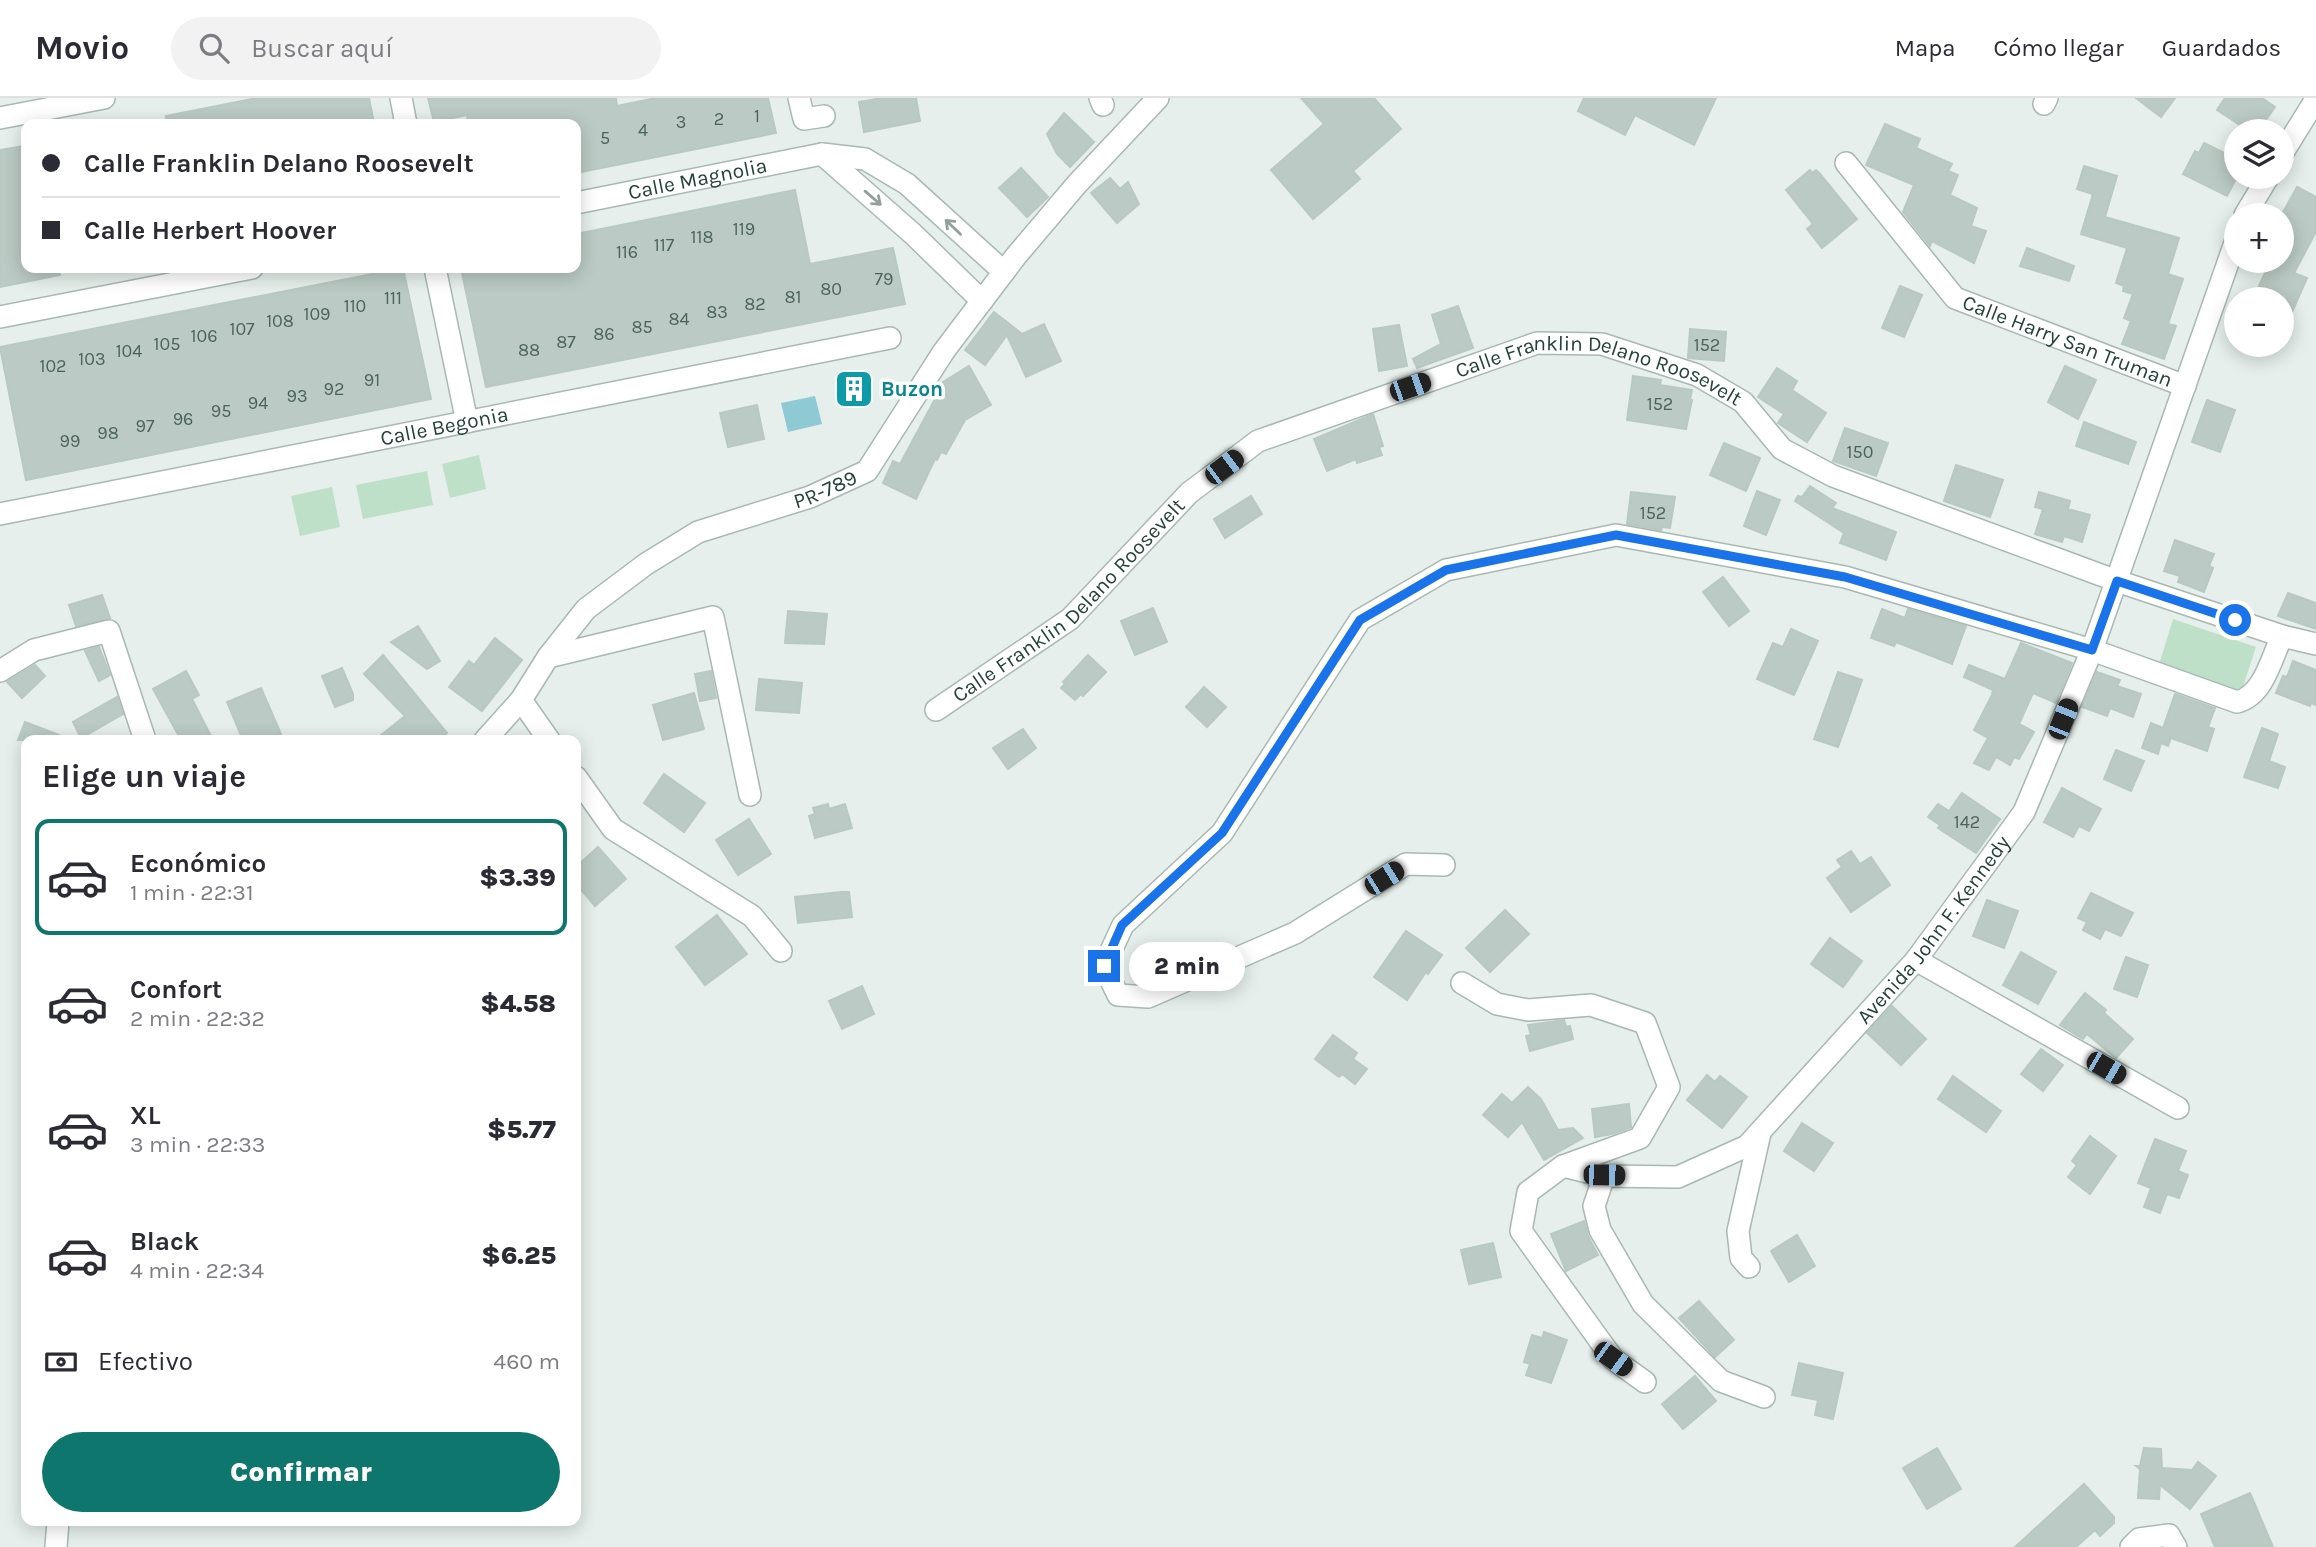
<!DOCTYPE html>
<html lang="es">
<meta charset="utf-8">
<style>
body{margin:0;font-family:Karla,sans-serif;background:#f2f2f3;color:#2b2b33;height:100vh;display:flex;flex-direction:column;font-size:26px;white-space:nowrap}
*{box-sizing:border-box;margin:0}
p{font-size:23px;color:#7c7c81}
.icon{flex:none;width:38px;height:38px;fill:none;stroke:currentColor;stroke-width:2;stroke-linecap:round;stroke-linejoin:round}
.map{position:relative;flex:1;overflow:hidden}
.panel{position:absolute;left:21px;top:637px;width:560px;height:791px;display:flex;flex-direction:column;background:#fff;border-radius:14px;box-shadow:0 4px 18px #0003}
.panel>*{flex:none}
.guide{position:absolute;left:21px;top:21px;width:560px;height:154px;border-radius:14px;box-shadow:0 4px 18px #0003;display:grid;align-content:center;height:154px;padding:0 21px;background:#fff}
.fabs{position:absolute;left:2224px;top:21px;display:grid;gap:14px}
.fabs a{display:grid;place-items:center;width:70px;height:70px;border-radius:50%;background:#fff;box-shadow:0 4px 18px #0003;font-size:35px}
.end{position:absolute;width:32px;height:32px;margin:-16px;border:9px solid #1a73e8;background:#fff;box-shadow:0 0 0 4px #fff}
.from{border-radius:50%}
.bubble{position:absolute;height:49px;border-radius:24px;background:#fff;box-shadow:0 4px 18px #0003;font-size:23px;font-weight:800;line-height:49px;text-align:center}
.car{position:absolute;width:21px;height:42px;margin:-21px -10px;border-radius:9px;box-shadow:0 0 5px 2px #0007;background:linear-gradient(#222 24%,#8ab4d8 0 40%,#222 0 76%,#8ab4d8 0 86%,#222 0)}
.guide b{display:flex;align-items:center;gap:24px;height:66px;font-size:26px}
.guide b+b{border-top:2px solid #e1e1e2}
.guide i{width:18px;height:18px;background:#2b2b33}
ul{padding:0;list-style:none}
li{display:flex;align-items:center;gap:21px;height:116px;margin:0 14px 10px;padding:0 7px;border:4px solid transparent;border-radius:14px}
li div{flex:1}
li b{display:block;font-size:26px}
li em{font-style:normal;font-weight:800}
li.current{border-color:#0f766e}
li>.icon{width:63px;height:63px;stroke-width:1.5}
h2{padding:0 21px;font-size:32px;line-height:84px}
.pay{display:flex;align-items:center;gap:18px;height:77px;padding:0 21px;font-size:26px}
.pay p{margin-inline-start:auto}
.primary-button{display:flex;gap:14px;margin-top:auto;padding:14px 21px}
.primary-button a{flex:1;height:80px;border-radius:42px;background:#0f766e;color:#fff;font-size:28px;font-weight:800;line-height:80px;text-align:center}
header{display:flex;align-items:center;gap:42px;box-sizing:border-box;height:98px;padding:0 35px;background:#fff;border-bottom:2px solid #e1e1e2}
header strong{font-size:33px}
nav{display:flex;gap:38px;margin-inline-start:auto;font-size:24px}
.search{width:490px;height:63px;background:#f2f2f3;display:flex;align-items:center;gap:18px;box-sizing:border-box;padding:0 24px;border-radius:38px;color:#7c7c81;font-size:26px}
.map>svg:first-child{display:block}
</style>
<header>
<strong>Movio</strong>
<div class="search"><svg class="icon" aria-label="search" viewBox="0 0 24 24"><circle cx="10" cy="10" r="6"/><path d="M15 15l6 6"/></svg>Buscar aquí</div>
<nav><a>Mapa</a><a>Cómo llegar</a><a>Guardados</a></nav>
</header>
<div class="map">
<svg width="2316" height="1449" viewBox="0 0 2316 1449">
<rect width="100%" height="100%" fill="#e6efeb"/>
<g fill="#bfe0c8">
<polygon points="479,357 486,391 450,400 442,366"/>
<polygon points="427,373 433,407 363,421 356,387"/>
<polygon points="332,389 340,429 300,438 291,398"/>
<polygon points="2173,521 2256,549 2240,598 2158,570"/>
</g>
<polygon fill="#8ec9d4" points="815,298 822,326 788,334 781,305"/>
<g fill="#bbcac4" stroke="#b8c9c2" stroke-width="2">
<polygon points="257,0 369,0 374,26 167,26 166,18"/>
<polygon points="428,0 616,0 617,8 656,0 768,0 776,35 576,75 576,26 468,26 467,17 434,24"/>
<polygon points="882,0 916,0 920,23 864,34 859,4"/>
<polygon points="1301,0 1374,0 1401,31 1353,73 1360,81 1313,121 1271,72 1324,26"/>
<polygon points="1584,0 1716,0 1694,47 1635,17 1625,37 1578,13"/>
<polygon points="2136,0 2175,0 2161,19"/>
<polygon points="2225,0 2262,0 2275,9 2258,33 2249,33 2217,12"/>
<polygon points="1064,15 1094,44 1070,69 1057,56 1047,36"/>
<polygon points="1885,26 1920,41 1916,50 1952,66 1948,73 1958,77 1950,97 1977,110 1971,128 1986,133 1974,165 1932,143 1930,148 1903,114 1914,87 1866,67"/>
<polygon points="2204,45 2236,61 2237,79 2227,98 2183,76 2195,53 2199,55"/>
<polygon points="24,48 26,59 26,170 59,170 60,177 0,189 0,52"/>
<polygon points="2084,68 2117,78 2105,119 2179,140 2168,176 2183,181 2168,226 2176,228 2164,261 2122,246 2131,223 2124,220 2133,196 2123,193 2124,188 2116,185 2127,150 2081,136 2093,96 2077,91"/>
<polygon points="1021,70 1048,99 1027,119 999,90"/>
<polygon points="1810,72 1812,75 1816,72 1820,76 1857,121 1822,150 1807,131 1813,126 1786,92"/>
<polygon points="1110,80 1120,91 1128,84 1139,106 1117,125 1091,95"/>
<polygon points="2297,89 2316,99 2316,134 2294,175 2307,180 2282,237 2282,201 2253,201 2270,164 2282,169 2282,116"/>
<polygon points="795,92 810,166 893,150 905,206 486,289 461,170 576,170 576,136"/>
<polygon points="2027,150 2074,168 2069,183 2020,168"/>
<polygon points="403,170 431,301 26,382 0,249"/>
<polygon points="1900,188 1922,197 1904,239 1882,230"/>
<polygon points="1458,208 1473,250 1417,270 1413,261 1441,246 1432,217"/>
<polygon points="994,214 1022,236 1044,226 1061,263 1026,279 1007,237 985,267 965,252"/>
<polygon points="1399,227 1407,268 1379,273 1373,231"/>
<polygon points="1690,231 1726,234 1724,263 1688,260"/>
<polygon points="969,268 991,307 965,322 946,356 941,354 937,362 935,361 916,401 883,385 893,363 900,366 940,292 945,288 943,284"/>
<polygon points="2065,268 2096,282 2078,321 2048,304"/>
<polygon points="1777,270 1797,283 1792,292 1826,315 1807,344 1778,325 1784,316 1758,299"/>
<polygon points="861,275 868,302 847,307 841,280"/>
<polygon points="1633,278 1661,282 1660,287 1692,292 1690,301 1692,302 1686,331 1627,322"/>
<polygon points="2207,302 2235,312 2220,354 2192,344"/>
<polygon points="757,307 764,341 728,349 720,315"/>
<polygon points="1373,316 1383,348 1379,349 1382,357 1357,365 1356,361 1327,373 1314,341"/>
<polygon points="2084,324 2136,344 2128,366 2076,348"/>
<polygon points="1845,330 1888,345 1876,378 1833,363"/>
<polygon points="1724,345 1760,360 1746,393 1710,377"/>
<polygon points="1956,367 2003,382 1990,419 1944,403"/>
<polygon points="1810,388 1836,405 1832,410 1896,434 1886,462 1840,445 1844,435 1795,403 1798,398 1802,399"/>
<polygon points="1757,393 1780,402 1766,437 1744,428"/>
<polygon points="1631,394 1675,399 1670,430 1662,429 1661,432 1627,426"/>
<polygon points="2039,394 2070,403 2068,411 2090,417 2082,444 2064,438 2062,444 2035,436 2043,411 2035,409"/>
<polygon points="1251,398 1262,416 1225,440 1214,421"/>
<polygon points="2175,442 2214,456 2209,468 2213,470 2204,494 2178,484 2180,478 2164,473"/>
<polygon points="1723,479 1749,513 1729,528 1703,494"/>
<polygon points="2288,495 2316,505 2316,531 2278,518"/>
<polygon points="102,497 110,520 76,528 69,507"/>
<polygon points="1153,510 1167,544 1135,557 1121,523"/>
<polygon points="1882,511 1905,520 1908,511 1966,528 1952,566 1896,544 1894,548 1871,540"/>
<polygon points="788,513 827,516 824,546 785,545"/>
<polygon points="418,528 440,563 427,571 391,544"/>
<polygon points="1791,531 1818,543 1794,597 1757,581 1773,545 1783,549"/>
<polygon points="495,540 522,562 482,613 449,589 469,563 474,567"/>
<polygon points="2021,545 2072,565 2056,605 2033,595 2019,626 2034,634 2019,661 2014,659 2010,667 1996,659 1989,672 1974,665 1988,640 1974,632 1992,597 1993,592 1964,579 1969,567 2005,581"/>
<polygon points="99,549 110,577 99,583 85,553"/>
<polygon points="383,557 447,635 439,642 375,642 405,618 364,576"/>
<polygon points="1088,557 1106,574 1083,598 1081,596 1075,602 1061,590 1065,586 1063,584"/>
<polygon points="2293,563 2316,572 2316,607 2311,605 2310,608 2276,595 2283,578 2287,579"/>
<polygon points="35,567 45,578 22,600 7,584"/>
<polygon points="342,570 353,596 353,602 335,609 322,578"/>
<polygon points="186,573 199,597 192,601 213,642 181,642 153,591"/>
<polygon points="711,573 716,600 700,603 695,576"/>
<polygon points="1838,574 1862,582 1838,649 1814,641"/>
<polygon points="2097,574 2120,582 2117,588 2141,596 2133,619 2110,610 2107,618 2082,609"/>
<polygon points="759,581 802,585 799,615 756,612"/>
<polygon points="1204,589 1226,609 1207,629 1186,609"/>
<polygon points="261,590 281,636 266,642 243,642 227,604"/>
<polygon points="694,595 704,631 663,642 653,607"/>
<polygon points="2175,596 2215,610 2208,629 2214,631 2207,653 2171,640 2168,648 2161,645 2158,656 2142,650 2151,625 2163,630"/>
<polygon points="117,599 123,616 81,640 73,624"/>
<polygon points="25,624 69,641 69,642 18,642"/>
<polygon points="2262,630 2278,636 2269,663 2285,669 2278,690 2244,679"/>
<polygon points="1023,631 1036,650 1008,671 993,650"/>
<polygon points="2116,652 2144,663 2131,693 2104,681"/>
<polygon points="664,676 705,705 684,734 644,705"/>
<polygon points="2062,690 2101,711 2089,733 2079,728 2073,739 2044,724"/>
<polygon points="1962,695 2000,721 1976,755 1938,730 1940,727 1928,719 1938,706 1949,713"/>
<polygon points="828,706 829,711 845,706 852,730 815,740 809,718 815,716 813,710"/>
<polygon points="749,721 771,756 738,777 716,742"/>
<polygon points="598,749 626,781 595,808 576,786 576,769"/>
<polygon points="1851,753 1860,766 1871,759 1890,787 1851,814 1827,780 1842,769 1837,762"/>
<polygon points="841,794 849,794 852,819 798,825 795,799"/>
<polygon points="2091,795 2133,815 2121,838 2105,831 2100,841 2083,832 2087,824 2078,820"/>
<polygon points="1987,802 2018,813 2004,850 1973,838"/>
<polygon points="1505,812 1529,836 1490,874 1466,850"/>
<polygon points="717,817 747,856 705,887 676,849"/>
<polygon points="1406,833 1442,857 1428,876 1426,874 1407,902 1374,879"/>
<polygon points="1830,840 1862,863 1843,889 1811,866"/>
<polygon points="2021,854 2056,874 2038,906 2003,887"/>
<polygon points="2126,859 2148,867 2137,899 2114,891"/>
<polygon points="862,888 874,916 842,931 829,903"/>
<polygon points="2085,895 2106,912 2104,915 2133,941 2116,960 2087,936 2083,941 2060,927"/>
<polygon points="1892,908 1926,941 1901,967 1867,935"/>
<polygon points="1564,922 1566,929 1570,928 1573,941 1530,953 1526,938 1531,937 1528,927"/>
<polygon points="1333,937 1357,955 1353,961 1367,971 1355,986 1342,976 1339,979 1315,961"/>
<polygon points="2041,951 2063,967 2043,993 2021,976"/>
<polygon points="1707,977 1715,984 1720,978 1747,999 1722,1030 1687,1002"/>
<polygon points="1953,978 2001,1013 1986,1034 1938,1001"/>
<polygon points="1528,989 1541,1001 1558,1032 1573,1030 1583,1040 1544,1062 1522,1024 1508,1039 1483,1017 1502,996 1512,1005"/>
<polygon points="1629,1006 1631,1029 1612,1036 1595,1039 1592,1011"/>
<polygon points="1802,1025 1833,1045 1814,1073 1784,1053"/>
<polygon points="2090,1038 2116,1058 2090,1096 2068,1079 2077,1067 2072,1063"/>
<polygon points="2155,1041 2186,1053 2178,1073 2188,1077 2179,1100 2167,1096 2160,1115 2144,1109 2151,1090 2138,1085"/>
<polygon points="1584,1123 1588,1138 1598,1157 1566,1173 1551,1136"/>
<polygon points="1797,1137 1815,1168 1789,1184 1771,1153"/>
<polygon points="1493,1145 1501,1179 1469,1186 1461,1152"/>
<polygon points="1699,1203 1734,1242 1715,1259 1679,1220"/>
<polygon points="1544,1234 1567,1242 1551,1285 1526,1277 1530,1266 1524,1264 1532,1237 1542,1240"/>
<polygon points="1799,1265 1843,1275 1833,1321 1815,1317 1818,1302 1792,1297"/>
<polygon points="1695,1278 1716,1303 1683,1331 1662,1306"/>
<polygon points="1937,1350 1961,1391 1927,1411 1903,1370"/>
<polygon points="2144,1350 2161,1351 2162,1370 2192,1372 2198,1364 2216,1378 2190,1411 2160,1387 2159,1401 2138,1400 2140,1371 2136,1368 2140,1368"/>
<polygon points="2084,1386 2114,1419 2114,1425 2100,1438 2095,1432 2076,1449 2015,1449"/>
<polygon points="2250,1395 2273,1449 2215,1449 2201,1416"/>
</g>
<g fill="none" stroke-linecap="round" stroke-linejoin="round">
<defs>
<g id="minor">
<polyline points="401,0 406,26"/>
<polyline points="799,0 804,21 824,18"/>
<polyline points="1100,0 1103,7"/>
<polyline points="2044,6 2047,0"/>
<polyline points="0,20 104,0"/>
<polyline points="822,56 913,136 982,203"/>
<polyline points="2282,56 2316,1"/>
<path id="s1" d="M1846,65L1955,200L2185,288"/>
<path id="s2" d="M576,105L822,56L865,61L907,86L1004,174"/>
<polyline points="2245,117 2268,79"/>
<polyline points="435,170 467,324"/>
<polyline points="0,219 252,170"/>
<path id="s3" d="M0,416L890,240"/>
<polyline points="548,559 713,519 750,697"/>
<polyline points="0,573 34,552 109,533 145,642"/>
<polyline points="521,602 549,642"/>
<path id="s4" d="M936,612L1070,521L1189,395L1258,343L1537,245L1602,246L1697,277L1743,304L1782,351L1833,378L2117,483L2282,538L2316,546"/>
<path id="s5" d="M485,642L521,602L548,559L586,511L646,466L698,434L810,399L867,373L944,253L1016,158L1077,86L1158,0"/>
<polyline points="576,679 613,731 752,818 781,853"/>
<path d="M1444,767L1406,766L1295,835L1148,899L1118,897L1104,868L1123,827L1222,735L1360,522L1446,472L1616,437L1845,479L2092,552L2237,604C2264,597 2271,561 2282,538"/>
<polyline points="1916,862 2178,1010"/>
<polyline points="1462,885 1497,906 1528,912 1591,907 1645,925 1669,989 1640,1040 1563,1068"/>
<polyline points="1604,1078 1594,1108 1600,1132 1643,1206 1721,1283 1764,1299"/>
<polyline points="1749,1169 1741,1160 1738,1133 1760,1035"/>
<path id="s6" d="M1645,1284L1613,1261L1521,1133L1528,1094L1563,1068L1604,1078L1678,1079L1747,1048L1916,862L2024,714L2092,552L2236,142"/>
<polyline points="56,1449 58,1423"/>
<polyline points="2131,1449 2139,1441 2169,1437 2176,1449"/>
</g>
</defs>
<use href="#minor" stroke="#a8b8b2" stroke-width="24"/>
<use href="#minor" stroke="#fff" stroke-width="21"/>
</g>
<defs><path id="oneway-shaft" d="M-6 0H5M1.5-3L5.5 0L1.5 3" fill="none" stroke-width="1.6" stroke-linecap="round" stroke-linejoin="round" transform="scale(1.75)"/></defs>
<g stroke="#92a09c">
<use href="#oneway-shaft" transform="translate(873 100) rotate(41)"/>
<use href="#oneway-shaft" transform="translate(953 129) rotate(-136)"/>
</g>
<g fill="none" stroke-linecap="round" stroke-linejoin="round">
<polyline stroke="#1a73e8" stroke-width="9" points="1104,868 1122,827 1222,735 1360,522 1446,472 1616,437 1845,479 2092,552 2117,483 2235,522"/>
</g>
<defs>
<symbol id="building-square" viewBox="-11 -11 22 22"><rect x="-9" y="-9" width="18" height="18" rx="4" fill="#0f9aa8" stroke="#f7fbf9"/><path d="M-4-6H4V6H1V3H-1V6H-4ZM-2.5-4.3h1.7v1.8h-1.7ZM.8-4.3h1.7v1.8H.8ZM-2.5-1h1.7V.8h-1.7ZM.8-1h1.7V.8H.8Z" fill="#fff"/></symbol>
</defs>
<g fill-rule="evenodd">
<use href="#building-square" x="832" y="269" width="44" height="44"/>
</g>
<g text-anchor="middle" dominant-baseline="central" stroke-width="7" stroke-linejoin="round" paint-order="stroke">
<g font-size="18" fill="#4a645c">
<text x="757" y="18">1</text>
<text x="719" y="21">2</text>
<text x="681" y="24">3</text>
<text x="643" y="32">4</text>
<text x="605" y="40">5</text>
<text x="744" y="131">119</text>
<text x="702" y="139">118</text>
<text x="664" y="147">117</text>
<text x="627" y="154">116</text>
<text x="884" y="181">79</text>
<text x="831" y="191">80</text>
<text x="793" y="199">81</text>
<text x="393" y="200">111</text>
<text x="755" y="206">82</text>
<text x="355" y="208">110</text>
<text x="717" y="214">83</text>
<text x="317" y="216">109</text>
<text x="679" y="221">84</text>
<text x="280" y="223">108</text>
<text x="642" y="229">85</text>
<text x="242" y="231">107</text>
<text x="604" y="236">86</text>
<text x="204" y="238">106</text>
<text x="566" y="244">87</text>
<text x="167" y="246">105</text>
<text x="1707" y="247">152</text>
<text x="529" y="252">88</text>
<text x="129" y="253">104</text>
<text x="92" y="261">103</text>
<text x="53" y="268">102</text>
<text x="372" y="282">91</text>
<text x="334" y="291">92</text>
<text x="297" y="298">93</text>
<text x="258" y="305">94</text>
<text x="1660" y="306">152</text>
<text x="221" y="313">95</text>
<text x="183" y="321">96</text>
<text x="145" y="328">97</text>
<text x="108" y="335">98</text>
<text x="70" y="343">99</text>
<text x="1860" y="354">150</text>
<text x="1653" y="415">152</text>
<text x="1967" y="724">142</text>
</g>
<g font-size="21" fill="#24423a" stroke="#f7fbf9">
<text stroke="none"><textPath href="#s2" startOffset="124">Calle Magnolia</textPath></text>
<text stroke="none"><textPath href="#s1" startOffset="294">Calle Harry San Truman</textPath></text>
<text stroke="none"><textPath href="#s4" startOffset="782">Calle Franklin Delano Roosevelt</textPath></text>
<text stroke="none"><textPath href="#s3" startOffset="453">Calle Begonia</textPath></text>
<text stroke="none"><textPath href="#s5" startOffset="436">PR-789</textPath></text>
<text stroke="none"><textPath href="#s4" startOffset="173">Calle Franklin Delano Roosevelt</textPath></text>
<text stroke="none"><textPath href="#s6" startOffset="758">Avenida John F. Kennedy</textPath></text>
</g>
<g font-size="21" font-weight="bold" fill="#0d838f" stroke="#f7fbf9" text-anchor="start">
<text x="881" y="291">Buzon</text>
</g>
</g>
</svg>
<div class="fabs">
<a><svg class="icon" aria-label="layers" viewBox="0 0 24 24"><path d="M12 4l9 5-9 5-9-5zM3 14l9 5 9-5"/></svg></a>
<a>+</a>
<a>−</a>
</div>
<i class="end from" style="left:2235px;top:522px"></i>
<i class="end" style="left:1104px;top:868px"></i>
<div class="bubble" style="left:1129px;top:844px;width:116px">2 min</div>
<i class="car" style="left:1410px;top:289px;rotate:71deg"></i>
<i class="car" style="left:1224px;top:369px;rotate:53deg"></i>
<i class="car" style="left:2063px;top:621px;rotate:22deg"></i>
<i class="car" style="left:1384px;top:780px;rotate:58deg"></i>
<i class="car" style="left:2106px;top:970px;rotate:120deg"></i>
<i class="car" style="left:1604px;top:1077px;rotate:91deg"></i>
<i class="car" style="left:1613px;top:1261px;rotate:126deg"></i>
<div class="guide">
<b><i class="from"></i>Calle Franklin Delano Roosevelt</b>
<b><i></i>Calle Herbert Hoover</b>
</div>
<section class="panel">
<h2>Elige un viaje</h2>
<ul>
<li class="current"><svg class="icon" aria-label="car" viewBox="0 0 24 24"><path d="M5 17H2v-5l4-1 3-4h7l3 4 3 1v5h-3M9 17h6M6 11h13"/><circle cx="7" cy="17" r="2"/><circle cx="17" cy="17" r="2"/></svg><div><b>Económico</b><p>1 min · 22:31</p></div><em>$3.39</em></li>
<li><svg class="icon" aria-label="car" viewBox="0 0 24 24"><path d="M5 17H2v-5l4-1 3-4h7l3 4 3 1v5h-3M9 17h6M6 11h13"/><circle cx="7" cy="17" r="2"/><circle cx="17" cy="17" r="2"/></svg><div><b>Confort</b><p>2 min · 22:32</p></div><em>$4.58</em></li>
<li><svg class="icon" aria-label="car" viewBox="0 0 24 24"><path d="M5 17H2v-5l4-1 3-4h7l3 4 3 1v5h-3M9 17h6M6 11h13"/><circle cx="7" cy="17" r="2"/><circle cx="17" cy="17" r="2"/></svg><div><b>XL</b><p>3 min · 22:33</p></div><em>$5.77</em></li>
<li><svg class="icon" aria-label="car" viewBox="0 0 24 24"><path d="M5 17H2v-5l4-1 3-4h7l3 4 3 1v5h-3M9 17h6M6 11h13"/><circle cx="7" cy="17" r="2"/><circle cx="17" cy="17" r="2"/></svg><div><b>Black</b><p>4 min · 22:34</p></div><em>$6.25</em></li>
</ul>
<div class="pay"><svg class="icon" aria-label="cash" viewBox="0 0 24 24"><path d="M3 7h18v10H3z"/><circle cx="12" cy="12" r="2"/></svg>Efectivo<p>460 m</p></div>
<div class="primary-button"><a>Confirmar</a></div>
</section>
</div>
